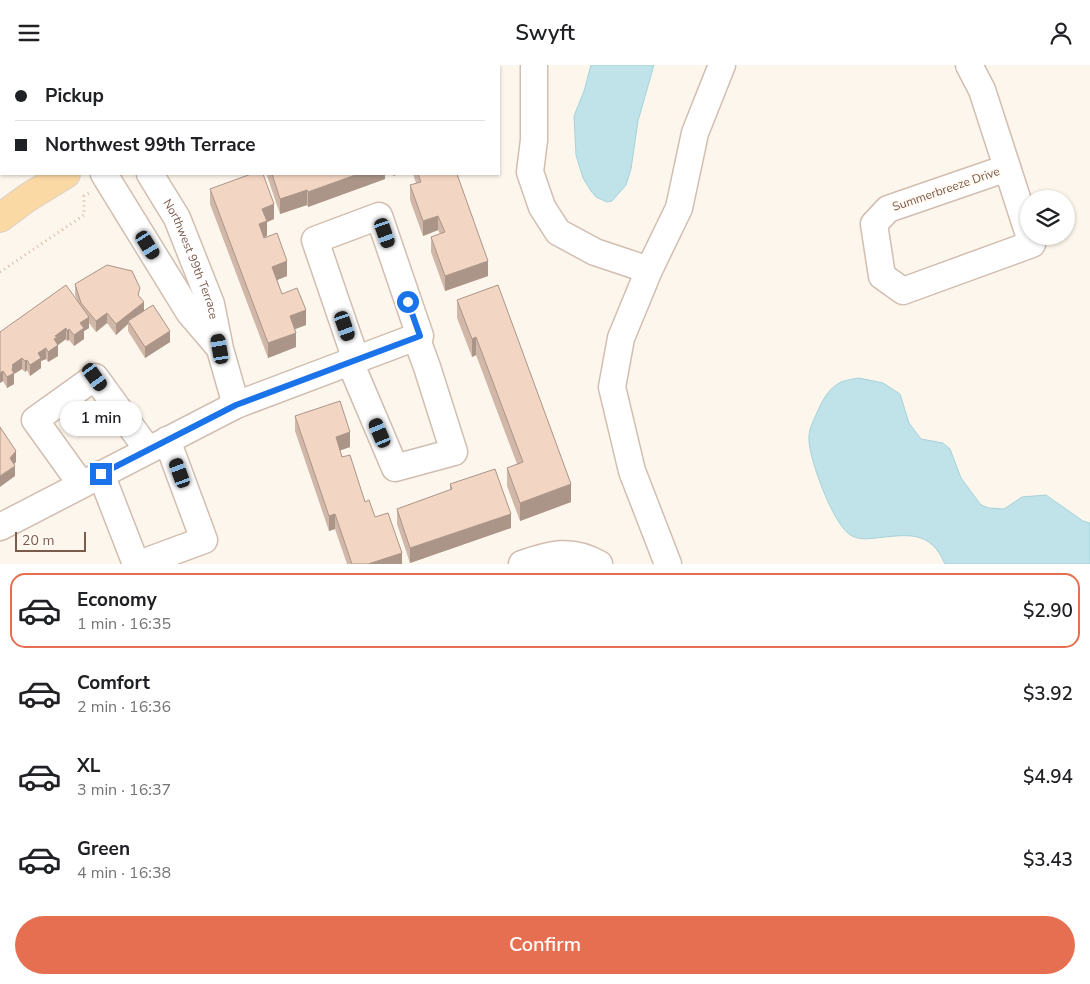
<!DOCTYPE html>
<meta charset="utf-8">
<style>
body{margin:0;font-family:"Nunito Sans",sans-serif;background:#f2f2f2;color:#202124;height:100vh;display:flex;flex-direction:column;font-size:19px;white-space:nowrap}
*{box-sizing:border-box;margin:0}
p{font-size:16px;color:#757577}
.icon{flex:none;width:28px;height:28px;fill:none;stroke:currentColor;stroke-width:2;stroke-linecap:round;stroke-linejoin:round}
.map{position:relative;height:499px;overflow:hidden}
.details{display:flex;flex-direction:column;background:#fff;flex:1}
.details>*{flex:none}
.guide{position:absolute;left:0px;top:0px;width:500px;height:110px;box-shadow:0 1px 4px #0004;display:grid;align-content:center;height:110px;padding:0 15px;background:#fff}
.tools{position:absolute;left:1020px;top:125px;display:grid;gap:10px}
.tools a{display:grid;place-items:center;width:55px;height:55px;border-radius:50%;background:#fff;box-shadow:0 1px 4px #0004;font-size:25px}
.scale{position:absolute;left:15px;bottom:12px;width:71px;box-sizing:border-box;padding-left:5px;border:2px solid #7a5c4d;border-top:0;font-size:14px;line-height:18px;white-space:nowrap;color:#7a5c4d;-webkit-text-stroke:4px #fffaf3;paint-order:stroke}
.end{position:absolute;width:22px;height:22px;margin:-11px;border:6px solid #1a73e8;background:#fff;box-shadow:0 0 0 2px #fff}
.from{border-radius:50%}
.bubble{position:absolute;height:35px;border-radius:18px;background:#fff;box-shadow:0 1px 4px #0004;font-size:16px;font-weight:600;line-height:35px;text-align:center}
.car{position:absolute;width:15px;height:30px;margin:-15px -8px;border-radius:6px;box-shadow:0 0 4px 1px #0007;background:linear-gradient(#222 24%,#8ab4d8 0 40%,#222 0 76%,#8ab4d8 0 86%,#222 0)}
.guide b{display:flex;align-items:center;gap:18px;height:48px;font-size:19px}
.guide b+b{border-top:1px solid #e0e0e0}
.guide i{width:12px;height:12px;background:#202124}
ul{padding:9px 0 0;list-style:none}
li{display:flex;align-items:center;gap:15px;height:75px;margin:0 10px 8px;padding:0 5px;border:2px solid transparent;border-radius:15px}
li div{flex:1}
li b{display:block;font-size:19px}
li em{font-style:normal;font-weight:600}
li.selected{border-color:#e76f51}
li>.icon{width:45px;height:45px;stroke-width:1.5}
.action{display:flex;gap:10px;margin-top:auto;padding:10px 15px}
.action a{flex:1;height:58px;border-radius:30px;background:#e76f51;color:#fff;font-size:20px;font-weight:600;line-height:58px;text-align:center}
header{display:flex;justify-content:space-between;align-items:center;height:65px;padding:0 15px;background:#fff;font-size:22px;font-weight:600}
.map>svg:first-child{display:block}
</style>
<header><svg class="icon" aria-label="menu" viewBox="0 0 24 24"><path d="M4 6h16M4 12h16M4 18h16"/></svg>Swyft<svg class="icon" aria-label="person" viewBox="0 0 24 24"><circle cx="12" cy="8" r="4"/><path d="M4 21q1-7 8-7t8 7"/></svg></header>
<div class="map">
<svg width="1090" height="499" viewBox="0 0 1090 499">
<rect width="100%" height="100%" fill="#fdf6ec"/>
<polygon fill="#f5e8da" points="0,0 132,0 1,1 0,80"/>
<g fill="#bfe3e8" stroke="#a5d3da">
<polygon points="591,0 654,0 638,56 631,104 626,120 612,136 607,137 596,132 591,126 583,113 576,90 574,51 584,26"/>
<path d="M859,313L883,318L900,329L909,358L921,374L943,378L950,384L961,413L981,440L989,443L1004,444L1022,432L1046,430L1083,456L1090,458V499H945C930,464 907,470 875,473C866,474 857,475 849,469C833,458 810,396 809,376C808,367 812,358 816,350C821,338 828,323 841,317C846,315 853,314 859,313Z"/>
</g>
<g fill="none" stroke-linecap="round" stroke-linejoin="round">
<defs>
<g id="minor">
<polyline points="534,0 534,75 530,107 542,142 558,167 595,187 649,205"/>
<polyline points="969,0 982,25 1029,170"/>
<polyline points="37,1 39,0"/>
<polyline points="0,25 1,24"/>
<polyline points="1007,103 888,144 874,159 882,211 903,226 1032,179 1029,171"/>
<polyline points="104,109 189,247 218,281"/>
<path id="s1" d="M150,109L177,153L211,239L220,284L236,340"/>
<polyline points="356,295 315,175 379,151 420,271 416,272"/>
<polyline points="101,409 136,499"/>
<polyline points="81,419 35,355 95,312 148,385"/>
<polyline points="0,462 236,340 416,272 427,302 454,387 395,403 350,297"/>
<polyline points="139,499 204,475 167,375"/>
<path d="M522,499C550,489 572,483 599,499"/>
<polyline points="668,499 632,406 612,322 621,273 649,205 679,143 695,68 722,0"/>
</g>
<g id="major">
<polyline points="157,1 160,0"/>
<polyline points="262,1 265,0"/>
<polyline points="0,95 1,94"/>
<polyline points="0,153 27,133 66,109"/>
</g>
</defs>
<use href="#minor" stroke="#d1beb0" stroke-width="29"/>
<use href="#major" stroke="#dad1cd" stroke-width="30"/>
<g stroke="#d9b8a5" stroke-width="3" stroke-dasharray="1 4" stroke-linecap="butt">
<polyline points="113,0 114,1"/>
<polyline points="100,1 102,0"/>
<polyline points="373,1 375,0"/>
<polyline points="0,61 1,60"/>
<polyline points="0,207 84,150 84,131 89,128"/>
</g>
<use href="#minor" stroke="#fff" stroke-width="26"/>
<use href="#major" stroke="#fbd9a5" stroke-width="28"/>
</g>
<g fill="#d1b7a8">
<polygon points="267,109 385,109 385,114 308,142 307,140 280,149 267,111"/>
<polygon points="413,109 457,109 488,211 445,226 431,187 431,172 440,169 438,165 423,171 410,135 410,120 416,118"/>
<polygon points="210,124 274,154 267,157 267,171 264,172 287,211 277,215 282,229 306,260 295,264 296,282 268,293 210,139"/>
<polygon points="75,219 140,232 144,246 170,277 145,293 128,266 128,259 116,270 107,258 96,267 89,258 89,263 84,266 84,274 74,281 69,275 67,276 66,274 58,280 58,291 48,297 46,294 41,296 41,303 30,311 27,305 25,307 22,304 14,309 14,319 7,323 3,316 0,318 0,267 77,235 75,230"/>
<polygon points="457,235 571,437 520,456 507,421 507,403 517,399 476,290 472,292 457,253"/>
<polygon points="295,351 350,382 340,385 342,392 365,437 402,499 347,499 335,464 329,466 295,366"/>
<polygon points="450,419 511,463 410,498 397,459 397,444 450,425"/>
</g>
<g fill="#aa9588">
<polygon points="358,109 385,109 385,114 308,142 308,127"/>
<polygon points="393,109 400,109 393,111"/>
<polygon points="307,125 307,140 280,149 280,134"/>
<polygon points="274,139 274,154 267,157 267,171 259,174 259,159 262,144"/>
<polygon points="438,151 438,165 423,171 423,156"/>
<polygon points="287,196 287,211 272,217 272,202"/>
<polygon points="488,196 488,211 445,226 445,211"/>
<polygon points="144,237 144,247 128,256 128,259 116,270 116,259"/>
<polygon points="306,245 306,260 290,266 290,251"/>
<polygon points="107,248 107,258 96,267 96,256"/>
<polygon points="89,252 89,263 84,266 84,274 74,281 74,270 80,258"/>
<polygon points="66,263 66,274 58,280 58,291 48,297 48,287 55,271"/>
<polygon points="69,264 69,275 67,276 67,266"/>
<polygon points="170,266 170,277 145,293 145,282"/>
<polygon points="296,268 296,282 268,293 268,278"/>
<polygon points="476,272 476,290 472,292 472,274"/>
<polygon points="46,283 46,294 41,296 41,303 30,311 30,300 38,288"/>
<polygon points="22,293 22,304 14,309 14,319 7,323 7,312 12,300"/>
<polygon points="27,295 27,305 25,307 25,296"/>
<polygon points="3,306 3,316 0,318 0,308"/>
<polygon points="350,367 350,382 336,387 336,372"/>
<polygon points="16,386 16,397 10,404 10,393"/>
<polygon points="15,401 15,411 0,422 0,411"/>
<polygon points="571,419 571,437 520,456 520,438"/>
<polygon points="335,449 335,464 329,466 329,451"/>
<polygon points="511,449 511,463 410,498 410,483"/>
<polygon points="402,488 402,499 368,499"/>
</g>
<g fill="#f3d5c3" stroke="#aa9588">
<polygon points="251,109 263,109 274,139 262,144 267,156 259,159 264,173 277,168 287,196 272,202 282,229 297,223 306,245 290,251 296,268 268,278 210,124"/>
<polygon points="272,109 358,109 308,127 307,125 280,134"/>
<polygon points="418,109 457,109 488,196 445,211 431,172 445,167 438,151 423,156 410,120 421,117"/>
<polygon points="107,200 132,206 140,223 138,230 144,237 116,259 107,248 96,256 81,238 75,219"/>
<polygon points="66,220 89,252 80,258 84,263 74,270 69,264 67,266 66,263 55,271 58,272 54,274 58,280 48,287 46,283 38,288 41,293 30,300 27,295 25,296 22,293 12,300 13,301 12,305 14,308 7,312 3,306 0,308 0,267"/>
<polygon points="498,220 571,419 520,438 507,403 523,397 476,272 472,274 457,235"/>
<polygon points="153,240 170,266 145,282 128,256"/>
<polygon points="340,336 350,367 336,372 342,392 350,390 365,437 369,435 375,452 388,448 402,488 368,499 352,499 335,449 329,451 295,351"/>
<polygon points="0,362 16,386 10,393 15,401 0,411"/>
<polygon points="495,404 511,449 410,483 397,444 452,424 450,419"/>
</g>
<g fill="none" stroke-linecap="round" stroke-linejoin="round">
<polyline stroke="#1a73e8" stroke-width="6" points="101,409 236,340 420,271 408,237"/>
</g>
<g text-anchor="middle" dominant-baseline="central" stroke-width="4" stroke-linejoin="round" paint-order="stroke">
<g font-size="12" fill="#7a5c4d" stroke="#fffaf3">
<text transform="translate(946 124) rotate(-19)">Summerbreeze Drive</text>
<text stroke="none"><textPath href="#s1" startOffset="95">Northwest 99th Terrace</textPath></text>
</g>
</g>
</svg>
<div class="tools">
<a><svg class="icon" aria-label="layers" viewBox="0 0 24 24"><path d="M12 4l9 5-9 5-9-5zM3 14l9 5 9-5"/></svg></a>
</div>
<div class="scale">20 m</div>
<i class="end from" style="left:408px;top:237px"></i>
<i class="end" style="left:101px;top:409px"></i>
<div class="bubble" style="left:60px;top:336px;width:82px">1 min</div>
<i class="car" style="left:385px;top:168px;rotate:161deg"></i>
<i class="car" style="left:148px;top:180px;rotate:148deg"></i>
<i class="car" style="left:345px;top:261px;rotate:161deg"></i>
<i class="car" style="left:220px;top:284px;rotate:350deg"></i>
<i class="car" style="left:95px;top:312px;rotate:144deg"></i>
<i class="car" style="left:380px;top:368px;rotate:337deg"></i>
<i class="car" style="left:180px;top:408px;rotate:340deg"></i>
<div class="guide">
<b><i class="from"></i>Pickup</b>
<b><i></i>Northwest 99th Terrace</b>
</div>
</div>
<section class="details">
<ul>
<li class="selected"><svg class="icon" aria-label="car" viewBox="0 0 24 24"><path d="M5 17H2v-5l4-1 3-4h7l3 4 3 1v5h-3M9 17h6M6 11h13"/><circle cx="7" cy="17" r="2"/><circle cx="17" cy="17" r="2"/></svg><div><b>Economy</b><p>1 min · 16:35</p></div><em>$2.90</em></li>
<li><svg class="icon" aria-label="car" viewBox="0 0 24 24"><path d="M5 17H2v-5l4-1 3-4h7l3 4 3 1v5h-3M9 17h6M6 11h13"/><circle cx="7" cy="17" r="2"/><circle cx="17" cy="17" r="2"/></svg><div><b>Comfort</b><p>2 min · 16:36</p></div><em>$3.92</em></li>
<li><svg class="icon" aria-label="car" viewBox="0 0 24 24"><path d="M5 17H2v-5l4-1 3-4h7l3 4 3 1v5h-3M9 17h6M6 11h13"/><circle cx="7" cy="17" r="2"/><circle cx="17" cy="17" r="2"/></svg><div><b>XL</b><p>3 min · 16:37</p></div><em>$4.94</em></li>
<li><svg class="icon" aria-label="car" viewBox="0 0 24 24"><path d="M5 17H2v-5l4-1 3-4h7l3 4 3 1v5h-3M9 17h6M6 11h13"/><circle cx="7" cy="17" r="2"/><circle cx="17" cy="17" r="2"/></svg><div><b>Green</b><p>4 min · 16:38</p></div><em>$3.43</em></li>
</ul>
<div class="action"><a>Confirm</a></div>
</section>
